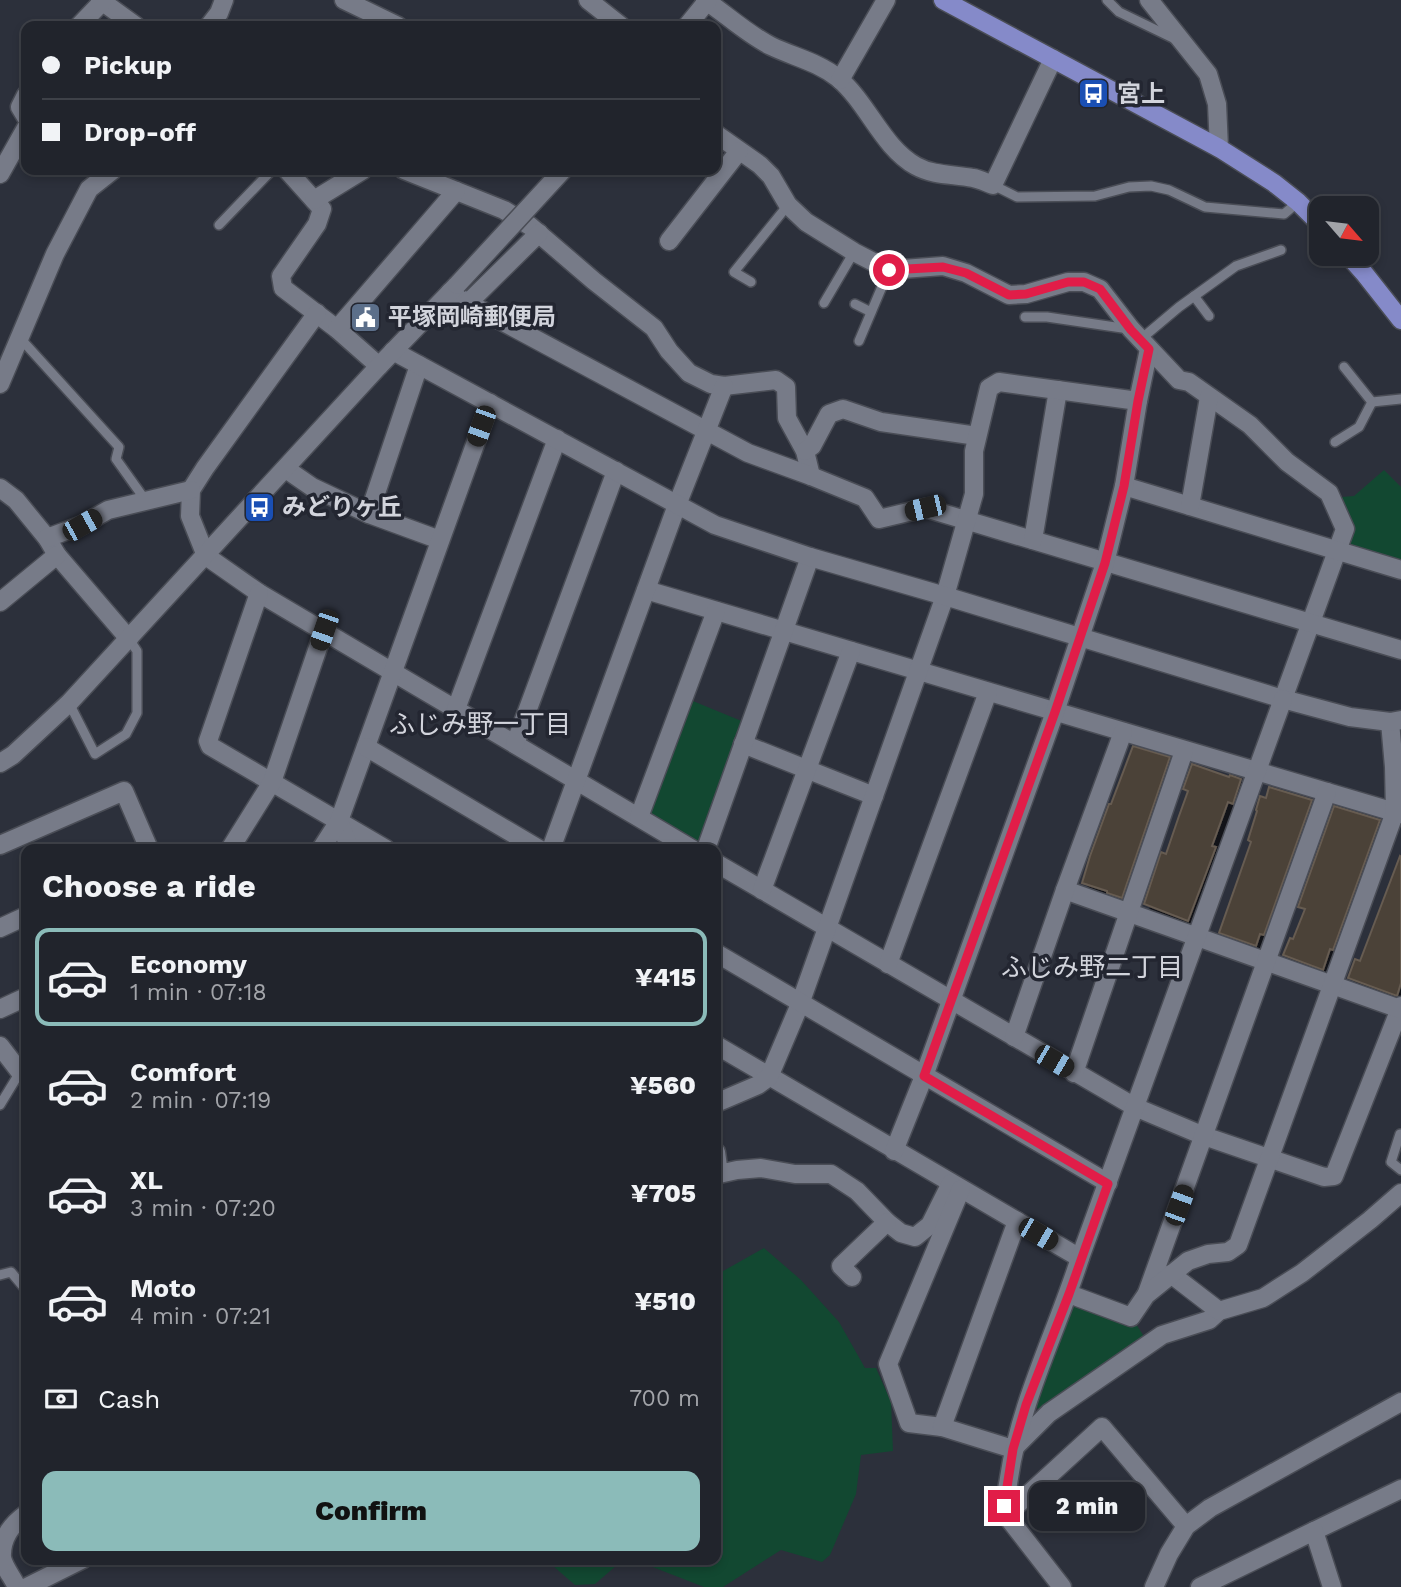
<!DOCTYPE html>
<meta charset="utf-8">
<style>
body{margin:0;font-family:"Work Sans","Noto Sans JP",sans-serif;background:#2d3038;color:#f1f3f6;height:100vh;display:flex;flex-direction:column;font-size:26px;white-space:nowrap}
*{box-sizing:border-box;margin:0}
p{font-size:23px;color:#a2a4a9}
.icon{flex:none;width:38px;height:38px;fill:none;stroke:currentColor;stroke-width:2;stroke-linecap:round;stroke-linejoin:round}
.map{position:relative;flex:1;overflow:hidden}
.drawer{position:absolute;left:21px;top:844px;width:700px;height:721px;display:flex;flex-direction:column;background:#21242c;border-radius:14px;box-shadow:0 4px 10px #0003,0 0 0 2px #3e4148}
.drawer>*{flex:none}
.banner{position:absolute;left:21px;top:21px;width:700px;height:154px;border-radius:14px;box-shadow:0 4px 10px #0003,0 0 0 2px #3e4148;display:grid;align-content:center;height:154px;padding:0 21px;background:#21242c}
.needle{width:46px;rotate:118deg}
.buttons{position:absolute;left:1309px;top:196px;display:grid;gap:14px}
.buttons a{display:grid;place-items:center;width:70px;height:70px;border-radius:14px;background:#21242c;box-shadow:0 4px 10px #0003,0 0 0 2px #3e4148;font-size:35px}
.end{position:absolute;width:32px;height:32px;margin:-16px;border:9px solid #e11d48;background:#fff;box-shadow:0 0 0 4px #fff}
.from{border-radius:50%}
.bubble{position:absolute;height:49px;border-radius:14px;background:#21242c;box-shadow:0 4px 10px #0003,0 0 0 2px #3e4148;font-size:23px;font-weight:800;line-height:49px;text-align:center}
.car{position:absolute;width:21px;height:42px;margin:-21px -10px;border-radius:9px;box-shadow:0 0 5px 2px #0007;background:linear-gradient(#222 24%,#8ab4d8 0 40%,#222 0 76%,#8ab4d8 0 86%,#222 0)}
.banner b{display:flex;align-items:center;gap:24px;height:66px;font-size:26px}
.banner b+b{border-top:2px solid #3e4148}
.banner i{width:18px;height:18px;background:#f1f3f6}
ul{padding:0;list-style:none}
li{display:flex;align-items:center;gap:21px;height:98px;margin:0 14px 10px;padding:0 7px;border:4px solid transparent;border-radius:14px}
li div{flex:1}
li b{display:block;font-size:26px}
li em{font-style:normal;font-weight:800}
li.current{border-color:#8bbbb9}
li>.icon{width:63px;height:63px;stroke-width:1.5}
h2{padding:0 21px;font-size:32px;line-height:84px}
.pay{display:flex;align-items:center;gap:18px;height:77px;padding:0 21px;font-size:26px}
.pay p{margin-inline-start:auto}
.action{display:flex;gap:14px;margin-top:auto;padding:14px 21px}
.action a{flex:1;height:80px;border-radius:14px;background:#8bbbb9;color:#111;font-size:28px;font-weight:800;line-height:80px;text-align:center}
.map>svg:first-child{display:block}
</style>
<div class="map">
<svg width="1401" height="1587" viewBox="0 0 1401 1587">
<defs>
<filter id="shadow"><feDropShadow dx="6" dy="6" stdDeviation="0" flood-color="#0009"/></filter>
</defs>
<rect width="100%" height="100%" fill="#2c303b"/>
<g fill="#124831">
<polygon points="1384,470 1401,487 1401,563 1345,547 1342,497 1354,496"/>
<polygon points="688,699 744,722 698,844 650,818 648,813"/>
<polygon points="764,1248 801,1280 839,1322 865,1368 876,1368 891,1402 893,1451 861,1455 856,1494 830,1555 822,1562 781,1550 723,1587 704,1587 632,1559 716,1559 716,1275"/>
<polygon points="1080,1302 1133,1319 1146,1340 1043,1415 1035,1405 1070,1310"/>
<polygon points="545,1559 624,1559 595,1584 575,1585"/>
</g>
<g fill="#4c4238" stroke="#665b51" stroke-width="2" filter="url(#shadow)">
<polygon points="1133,746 1170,757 1122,898 1107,893 1107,891 1082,883 1090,856 1109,804 1111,804"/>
<polygon points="1192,764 1229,777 1230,775 1241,779 1233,804 1228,802 1212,846 1216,847 1188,921 1144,904 1161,852 1166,854 1179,816 1188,791 1183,789"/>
<polygon points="1269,787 1312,800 1264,935 1260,934 1256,946 1219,933 1251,842 1248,840 1257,811 1256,810 1260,796 1266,798"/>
<polygon points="1334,806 1380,820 1333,950 1330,949 1323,970 1283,955 1290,938 1293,939 1305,909 1298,907"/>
<polygon points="1400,856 1401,857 1401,983 1397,996 1348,978 1355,959 1360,961"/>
</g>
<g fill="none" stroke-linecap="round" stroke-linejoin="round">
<defs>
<g id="service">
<polyline points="1107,0 1119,12 1175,39"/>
<polyline points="993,185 1017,197 1095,196 1129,187 1151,186 1169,190 1205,207 1284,214 1298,202"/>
<polyline points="219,225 272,170"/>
<polyline points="751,282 734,272 788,205"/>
<polyline points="1194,296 1209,316"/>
<polyline points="824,303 854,252"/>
<polyline points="855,304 871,312"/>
<polyline points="1025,317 1047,317 1129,329"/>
<polyline points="20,338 119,447 116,459 146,501"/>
<polyline points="1141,339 1179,307 1236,266 1281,250"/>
<polyline points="859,341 889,270"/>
<polyline points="1344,367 1372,402 1401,399"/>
<polyline points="1335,442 1359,427 1372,402"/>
<polyline points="69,703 95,754 126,734 137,713 137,651 129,639"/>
<polyline points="0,1105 20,1072"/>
<polyline points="1400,1134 1391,1162 1401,1170"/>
<polyline points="0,1275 11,1272 26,1290"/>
</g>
<g id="minor">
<polyline points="100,0 136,26"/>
<polyline points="344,0 398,26"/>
<polyline points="588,0 621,26"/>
<path d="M705,0C727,15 747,34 771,46C794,57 818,62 838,78C868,103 882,147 916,166C934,176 954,174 973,178C980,179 987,183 993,185L1053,59"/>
<polyline points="1149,0 1208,74 1217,104 1219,148"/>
<polyline points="79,26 102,2"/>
<polyline points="209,26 219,13 224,0"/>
<polyline points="840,80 886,0"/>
<polyline points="26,95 20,107 26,117"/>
<polyline points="716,134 760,165 771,176 788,205 806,222 854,252 889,270 943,266 966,273 1009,295 1026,294 1068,282 1084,282 1100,289 1131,329 1179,380 1189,382 1250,425 1287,462 1329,493 1345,529 1283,699"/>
<polyline points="287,170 322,209 317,224 281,276 283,288 337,329 379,366"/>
<polyline points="404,170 504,210 530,226 594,281 654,328 669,351 689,373 711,384 724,386 776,380 786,387 787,418 805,451 811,476"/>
<polyline points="0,174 26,128"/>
<polyline points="314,200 363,170"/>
<polyline points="669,241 739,151"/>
<polyline points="450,292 468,303 748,453 811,476 865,498 879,519 925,508 1401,650"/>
<polyline points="468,303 539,233"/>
<polyline points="317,313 205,468 191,490 190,516 206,556 259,593 692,849"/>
<polyline points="337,329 456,191"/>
<polyline points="0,384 55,254 89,189 113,170"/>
<polyline points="805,451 812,446 829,414 843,409 881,422 977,436"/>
<polyline points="286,469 312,487 369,514 440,540"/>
<polyline points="1124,486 1401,570"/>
<polyline points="0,488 16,500 47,538 57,555 129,639"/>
<polyline points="1190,506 1209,397"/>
<polyline points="369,514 419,365"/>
<polyline points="47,538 82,525 108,510 191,490"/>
<polyline points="1033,540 1058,390"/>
<polyline points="646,590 1401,814"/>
<polyline points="259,593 208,741 210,746 386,849"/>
<polyline points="0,602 57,555"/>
<polyline points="456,709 557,439"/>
<polyline points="515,744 616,471"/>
<polyline points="743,744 874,796"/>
<polyline points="639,817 716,611"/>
<polyline points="339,821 350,849"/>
<polyline points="0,845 124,791 149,849"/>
<polyline points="230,849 272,782 324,630"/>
<polyline points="321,849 339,821 490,403"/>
<polyline points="551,849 677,505 724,386"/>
<polyline points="706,849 810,557"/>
<polyline points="716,863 1135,1107 1204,1136 1324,1177 1334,1176 1401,1006"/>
<polyline points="762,890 851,651"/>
<polyline points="1065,890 1400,1009"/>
<polyline points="0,928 26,916"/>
<polyline points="888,964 988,692"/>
<polyline points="0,1009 26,997"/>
<polyline points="1014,1037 1065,890 1123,732"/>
<polyline points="716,1045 1080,1258"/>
<polyline points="0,1046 20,1072 26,1076"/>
<polyline points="1074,1073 1184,751"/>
<polyline points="716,1103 758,1085 769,1077 800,1004 945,596 974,494 974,451 989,388 999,382 1138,401"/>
<polyline points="894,1151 924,1076 1055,712 1105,563 1124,486 1138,401 1149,349"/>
<polyline points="716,1152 719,1174 737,1170 761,1168 795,1174 831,1174 857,1191 887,1222 901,1233 915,1237 930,1225 951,1183"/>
<polyline points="961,1189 888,1364 909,1423 942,1427 1013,1449 1049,1413 1162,1335 1209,1320 1219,1311 1263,1298 1302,1273 1370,1220 1401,1193"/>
<polyline points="1171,1274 1219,1311"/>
<polyline points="852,1277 841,1266 887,1222"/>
<polyline points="1147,1293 1327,792"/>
<polyline points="1069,1294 1131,1317 1146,1295 1188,1261 1208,1254 1228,1252 1238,1245 1395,812 1394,767 1390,722"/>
<polyline points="942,1427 1017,1221"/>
<polyline points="1006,1515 1102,1427 1186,1526"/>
<polyline points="1314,1531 1401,1489"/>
<path d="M17,1587C13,1578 3,1566 2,1557C1,1538 12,1524 26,1514"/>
<polyline points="27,1587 83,1559"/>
<polyline points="1200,1587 1314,1531 1332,1587"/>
</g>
<g id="tertiary">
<polyline points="687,26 708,0"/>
<polyline points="393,351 715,525 810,557 945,596 1283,699 1350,717 1390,722 1401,720"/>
<polyline points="366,747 539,849"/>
<polyline points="0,763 13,755 69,703 379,366 457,285"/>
<polyline points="716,953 1108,1183"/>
<path d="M1062,1587L1006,1515C1004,1502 1007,1491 1009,1478C1020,1402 1057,1331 1080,1258L1283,699"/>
<polyline points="1154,1587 1169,1554 1186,1526 1210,1508 1401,1402"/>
</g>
<g id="primary">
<polyline points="943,0 1219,148 1274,183 1298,202 1321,225"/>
<polyline points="1347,254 1364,273 1401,320"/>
</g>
</defs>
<use href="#service" stroke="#4a4d56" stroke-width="12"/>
<use href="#minor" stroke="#4a4d56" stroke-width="21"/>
<use href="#tertiary" stroke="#4a4d56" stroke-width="21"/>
<use href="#primary" stroke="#4a4d56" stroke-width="21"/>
<use href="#service" stroke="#777b88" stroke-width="9"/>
<use href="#minor" stroke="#777b88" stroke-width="18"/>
<use href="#tertiary" stroke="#777b88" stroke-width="18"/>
<use href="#primary" stroke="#858ac9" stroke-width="18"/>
<defs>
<polyline id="tertiary-bridge" points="457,285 563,170"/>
</defs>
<use href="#tertiary-bridge" stroke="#4a4d56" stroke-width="21" stroke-linecap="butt"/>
<use href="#tertiary-bridge" stroke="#777b88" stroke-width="18"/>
</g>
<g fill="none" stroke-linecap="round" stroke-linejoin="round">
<polyline stroke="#e11d48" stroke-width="9" points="889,270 943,267 966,273 1009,295 1026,294 1068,282 1084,282 1100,289 1131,330 1149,349 1138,401 1124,486 1105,563 1055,712 924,1076 1108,1184 1069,1294 1026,1405 1013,1449 1004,1506"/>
</g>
<defs>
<symbol id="bus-square" viewBox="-11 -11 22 22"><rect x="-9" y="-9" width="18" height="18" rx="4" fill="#1a4fb4" stroke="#232631"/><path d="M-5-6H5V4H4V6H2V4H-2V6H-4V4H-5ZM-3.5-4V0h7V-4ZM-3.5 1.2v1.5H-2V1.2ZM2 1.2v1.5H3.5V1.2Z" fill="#fff"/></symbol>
<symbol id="civic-square" viewBox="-11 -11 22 22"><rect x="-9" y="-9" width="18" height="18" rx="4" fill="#5c6f8a" stroke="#232631"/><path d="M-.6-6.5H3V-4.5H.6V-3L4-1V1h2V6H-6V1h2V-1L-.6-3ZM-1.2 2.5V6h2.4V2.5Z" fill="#fff"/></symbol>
</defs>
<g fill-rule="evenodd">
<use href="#bus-square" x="1076" y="76" width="35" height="35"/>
<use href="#civic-square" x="348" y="300" width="35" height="35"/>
<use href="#bus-square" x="242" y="490" width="35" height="35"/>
</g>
<g text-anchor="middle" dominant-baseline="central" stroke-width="7" stroke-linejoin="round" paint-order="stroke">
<g font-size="24" font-weight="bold" fill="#d2d4dc" stroke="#232631" text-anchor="start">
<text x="1117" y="94">宮上</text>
<text x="388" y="317">平塚岡崎郵便局</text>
<text x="282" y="507">みどりヶ丘</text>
</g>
<g font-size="26" fill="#d2d4dc" stroke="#232631">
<text x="480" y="724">ふじみ野一丁目</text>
<text x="1092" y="967">ふじみ野二丁目</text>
</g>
</g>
</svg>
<div class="buttons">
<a><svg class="needle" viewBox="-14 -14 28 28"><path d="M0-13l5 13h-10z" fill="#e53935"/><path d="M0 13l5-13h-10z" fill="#a2a4a9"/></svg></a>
</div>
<i class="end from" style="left:889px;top:270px"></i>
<i class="end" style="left:1004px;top:1506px"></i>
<div class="bubble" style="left:1029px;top:1482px;width:116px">2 min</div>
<i class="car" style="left:481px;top:426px;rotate:200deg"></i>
<i class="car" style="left:925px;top:508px;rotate:257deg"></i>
<i class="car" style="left:82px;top:525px;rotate:61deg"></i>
<i class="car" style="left:324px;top:630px;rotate:199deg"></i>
<i class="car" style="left:1054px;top:1061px;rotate:120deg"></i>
<i class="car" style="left:1179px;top:1205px;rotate:20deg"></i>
<i class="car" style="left:1038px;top:1234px;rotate:120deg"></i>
<div class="banner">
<b><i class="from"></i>Pickup</b>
<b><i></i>Drop-off</b>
</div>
<section class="drawer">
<h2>Choose a ride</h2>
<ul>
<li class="current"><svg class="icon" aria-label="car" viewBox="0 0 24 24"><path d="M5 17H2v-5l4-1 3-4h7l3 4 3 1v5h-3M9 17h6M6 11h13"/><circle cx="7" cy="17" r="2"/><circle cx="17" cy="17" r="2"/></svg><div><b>Economy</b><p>1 min · 07:18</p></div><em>¥415</em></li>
<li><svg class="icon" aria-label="car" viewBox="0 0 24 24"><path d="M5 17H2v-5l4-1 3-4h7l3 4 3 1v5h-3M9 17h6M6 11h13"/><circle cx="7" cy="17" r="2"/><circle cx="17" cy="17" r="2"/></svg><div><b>Comfort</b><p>2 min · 07:19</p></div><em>¥560</em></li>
<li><svg class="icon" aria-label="car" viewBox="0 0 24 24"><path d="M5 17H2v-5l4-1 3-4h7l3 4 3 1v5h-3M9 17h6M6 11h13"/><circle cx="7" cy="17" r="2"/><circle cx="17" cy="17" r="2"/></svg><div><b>XL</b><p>3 min · 07:20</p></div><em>¥705</em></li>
<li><svg class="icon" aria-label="car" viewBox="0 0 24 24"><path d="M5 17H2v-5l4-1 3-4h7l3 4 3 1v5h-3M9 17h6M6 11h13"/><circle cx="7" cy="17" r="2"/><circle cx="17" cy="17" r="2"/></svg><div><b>Moto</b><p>4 min · 07:21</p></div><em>¥510</em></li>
</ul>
<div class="pay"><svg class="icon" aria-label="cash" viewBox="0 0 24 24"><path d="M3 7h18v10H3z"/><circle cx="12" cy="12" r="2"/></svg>Cash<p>700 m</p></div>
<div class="action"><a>Confirm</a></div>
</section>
</div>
